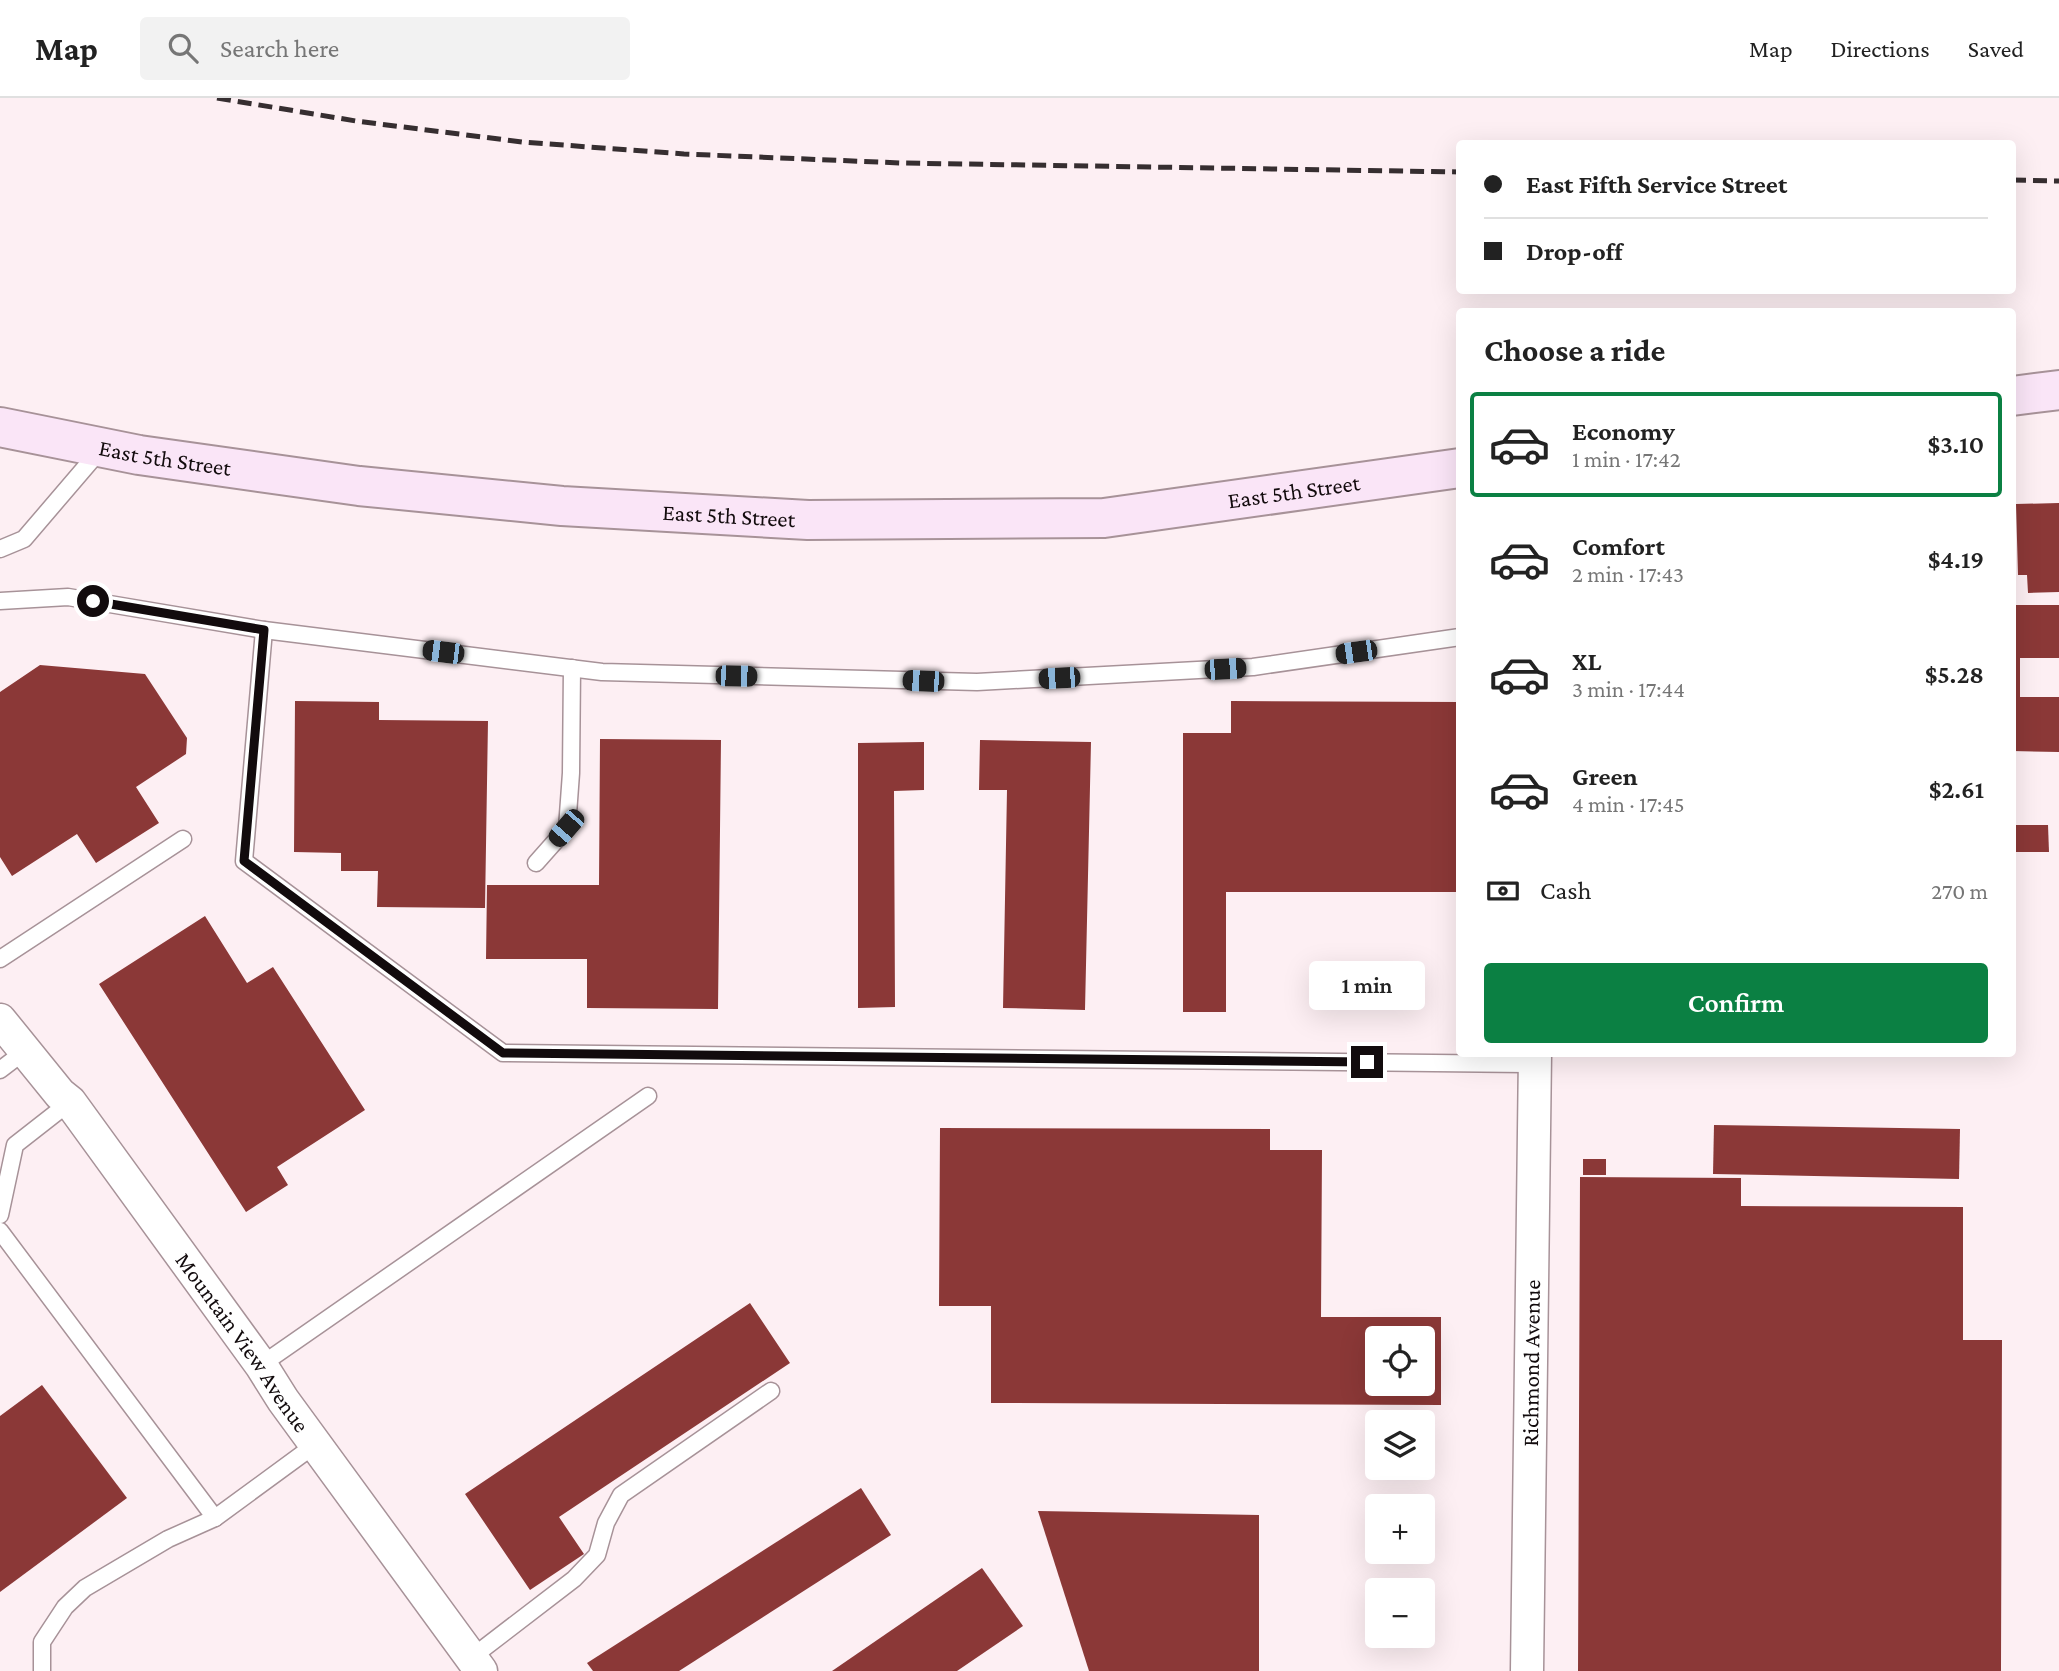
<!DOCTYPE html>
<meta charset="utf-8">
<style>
body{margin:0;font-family:"Crimson Pro",serif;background:#f2f2f2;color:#222;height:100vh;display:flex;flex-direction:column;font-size:26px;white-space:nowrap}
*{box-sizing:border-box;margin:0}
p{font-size:23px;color:#767676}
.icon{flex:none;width:38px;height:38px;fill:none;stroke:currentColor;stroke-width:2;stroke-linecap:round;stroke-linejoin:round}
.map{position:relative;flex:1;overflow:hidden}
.side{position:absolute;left:1456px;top:210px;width:560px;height:749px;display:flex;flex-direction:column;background:#fff;border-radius:7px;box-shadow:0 7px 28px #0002}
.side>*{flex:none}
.banner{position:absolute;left:1456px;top:42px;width:560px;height:154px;border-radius:7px;box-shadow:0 7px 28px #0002;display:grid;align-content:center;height:154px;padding:0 28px;background:#fff}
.controls{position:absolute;left:1365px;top:1228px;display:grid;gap:14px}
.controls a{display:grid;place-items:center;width:70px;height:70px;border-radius:7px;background:#fff;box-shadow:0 7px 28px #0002;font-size:35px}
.end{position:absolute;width:32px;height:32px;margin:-16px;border:9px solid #120b0d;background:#fff;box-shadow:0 0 0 4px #fff}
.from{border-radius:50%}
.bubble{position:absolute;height:49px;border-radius:7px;background:#fff;box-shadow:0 7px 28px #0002;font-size:23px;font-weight:600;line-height:49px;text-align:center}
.car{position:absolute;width:21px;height:42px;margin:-21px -10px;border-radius:9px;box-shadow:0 0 5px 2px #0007;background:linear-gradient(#222 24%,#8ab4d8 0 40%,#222 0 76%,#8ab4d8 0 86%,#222 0)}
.banner b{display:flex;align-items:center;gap:24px;height:66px;font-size:26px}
.banner b+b{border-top:2px solid #e0e0e0}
.banner i{width:18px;height:18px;background:#222}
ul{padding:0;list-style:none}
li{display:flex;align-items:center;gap:21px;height:105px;margin:0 14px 10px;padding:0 14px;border:4px solid transparent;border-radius:7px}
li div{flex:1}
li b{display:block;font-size:26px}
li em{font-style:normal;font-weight:600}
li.on{border-color:#0b8043}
li>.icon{width:63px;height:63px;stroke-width:1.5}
h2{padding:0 28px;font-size:32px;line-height:84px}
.pay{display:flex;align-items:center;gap:18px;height:77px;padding:0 28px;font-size:26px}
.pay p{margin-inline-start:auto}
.primary-button{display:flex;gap:14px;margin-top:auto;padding:14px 28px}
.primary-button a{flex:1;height:80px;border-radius:7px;background:#0b8043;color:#fff;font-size:28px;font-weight:600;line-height:80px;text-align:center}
header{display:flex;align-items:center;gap:42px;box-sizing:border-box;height:98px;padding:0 35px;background:#fff;border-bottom:2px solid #e0e0e0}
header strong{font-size:33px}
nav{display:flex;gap:38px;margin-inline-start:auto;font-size:24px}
.search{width:490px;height:63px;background:#f2f2f2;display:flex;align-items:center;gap:18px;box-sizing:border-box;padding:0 24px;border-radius:7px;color:#767676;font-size:26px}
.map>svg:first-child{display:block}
</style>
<header>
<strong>Map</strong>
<div class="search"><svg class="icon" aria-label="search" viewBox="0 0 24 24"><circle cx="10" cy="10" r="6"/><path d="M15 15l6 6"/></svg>Search here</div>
<nav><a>Map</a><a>Directions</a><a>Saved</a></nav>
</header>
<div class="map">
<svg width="2059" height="1573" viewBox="0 0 2059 1573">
<rect width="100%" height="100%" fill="#fdeff3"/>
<g fill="#8b3837" fill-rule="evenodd">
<polygon points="2059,405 2059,494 2028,495 2027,477 2018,477 2016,406"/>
<polygon points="2012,507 2059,507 2059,560 2020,560 2020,599 2059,599 2059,654 2012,653"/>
<polygon points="40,567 145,576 187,640 186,656 136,689 159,725 96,765 77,736 12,778 0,759 0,594"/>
<polygon points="295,603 379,604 379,622 488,623 485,810 377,809 378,773 341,773 341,755 294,754"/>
<polygon points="1231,603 1460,604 1460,794 1226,794 1226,914 1183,914 1183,635 1231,635"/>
<polygon points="600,641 721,642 718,911 587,910 587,861 486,861 487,787 599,787"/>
<polygon points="980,642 1091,644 1085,912 1003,910 1007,692 979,692"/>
<polygon points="924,644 924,692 894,693 895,909 858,910 858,645"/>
<polygon points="2012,727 2048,727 2049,754 2012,754"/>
<polygon points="205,818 247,885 273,869 365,1012 277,1069 288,1087 246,1114 99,886"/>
<polygon points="1714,1027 1960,1031 1959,1081 1713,1076"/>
<path d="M940,1030L1270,1031V1052H1322L1321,1219H1441V1307L991,1305V1208H939ZM1377,1241H1423V1286H1377Z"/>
<rect x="1583" y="1061" width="23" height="16"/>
<polygon points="1580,1079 1741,1080 1741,1108 1963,1109 1963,1242 2002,1242 2001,1573 1578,1573"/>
<polygon points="750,1205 790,1265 559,1419 584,1456 530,1492 465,1396"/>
<polygon points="42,1287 127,1400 0,1494 0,1318"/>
<polygon points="861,1390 891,1437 679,1573 593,1573 587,1565"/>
<polygon points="1038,1413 1259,1417 1259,1573 1089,1573"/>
<polygon points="982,1470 1023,1528 957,1573 832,1573"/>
</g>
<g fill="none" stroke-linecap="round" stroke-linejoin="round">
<defs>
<g id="lane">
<polyline points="0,451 24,441 101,351"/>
<polyline points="0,503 68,499 264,532 602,574 977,584 1253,569 1460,539"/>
<polyline points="264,532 244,763 503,955 1535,966"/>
<polyline points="536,765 567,730 571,675 572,570"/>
<polyline points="0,861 183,741"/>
<polyline points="0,972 25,953"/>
<polyline points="0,1117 15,1047 70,1004"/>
<polyline points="0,1133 215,1420"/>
<polyline points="261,1267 648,998"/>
<polyline points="471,1560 574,1481 597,1457 606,1425 621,1397 771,1293"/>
<polyline points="42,1573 42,1544 65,1509 85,1490 168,1441 215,1420 316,1346"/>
</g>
<g id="street">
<path id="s1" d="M0,922L60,996L70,1004L261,1267L283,1302L481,1573"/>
<path id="s2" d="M1527,1573L1535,956"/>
</g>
<g id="secondary">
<polyline points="2012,298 2059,292"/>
<path id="s3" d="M0,329L139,357L359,388L562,408L808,422L1104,420L1460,370"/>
</g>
</defs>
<use href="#lane" stroke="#a79298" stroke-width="19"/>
<use href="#street" stroke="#a79298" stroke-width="35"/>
<use href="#secondary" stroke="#a79298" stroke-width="42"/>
<use href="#lane" stroke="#fff" stroke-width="16"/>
<use href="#street" stroke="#fff" stroke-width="32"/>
<use href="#secondary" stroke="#fae5f7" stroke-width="38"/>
<g stroke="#362e30" stroke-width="5" stroke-dasharray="14 7" stroke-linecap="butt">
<polyline points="217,0 356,23 522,44 684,56 902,65 1460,74"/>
<polyline points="2012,82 2059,83"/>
</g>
</g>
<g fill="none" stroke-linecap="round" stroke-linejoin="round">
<polyline stroke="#120b0d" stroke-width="9" points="93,503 264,532 244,763 503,955 1367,964"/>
</g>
<g text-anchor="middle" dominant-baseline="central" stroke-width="7" stroke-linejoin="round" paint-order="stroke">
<g font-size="23" fill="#120b0d" stroke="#fdeff3">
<text stroke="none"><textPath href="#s3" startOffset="168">East 5th Street</textPath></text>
<text stroke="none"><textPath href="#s3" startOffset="1302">East 5th Street</textPath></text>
<text stroke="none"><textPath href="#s3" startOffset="735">East 5th Street</textPath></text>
<text stroke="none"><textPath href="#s1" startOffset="404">Mountain View Avenue</textPath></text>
<text stroke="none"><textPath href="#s2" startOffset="308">Richmond Avenue</textPath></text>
</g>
</g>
</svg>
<div class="controls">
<a><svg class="icon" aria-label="locate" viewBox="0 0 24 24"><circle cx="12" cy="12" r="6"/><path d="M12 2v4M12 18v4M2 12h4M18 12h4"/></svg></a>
<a><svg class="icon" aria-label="layers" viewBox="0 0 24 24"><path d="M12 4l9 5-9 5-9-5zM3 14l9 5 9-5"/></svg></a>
<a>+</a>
<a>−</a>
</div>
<i class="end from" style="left:93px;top:503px"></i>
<i class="end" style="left:1367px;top:964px"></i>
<div class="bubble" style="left:1309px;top:863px;width:116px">1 min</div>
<i class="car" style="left:443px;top:554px;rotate:277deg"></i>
<i class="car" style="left:1356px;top:554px;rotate:262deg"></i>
<i class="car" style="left:1225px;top:571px;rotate:87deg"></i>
<i class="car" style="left:736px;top:578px;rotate:91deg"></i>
<i class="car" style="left:1059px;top:580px;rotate:267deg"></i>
<i class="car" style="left:923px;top:583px;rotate:272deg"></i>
<i class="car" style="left:566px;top:730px;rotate:221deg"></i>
<div class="banner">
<b><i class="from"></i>East Fifth Service Street</b>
<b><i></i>Drop-off</b>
</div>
<section class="side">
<h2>Choose a ride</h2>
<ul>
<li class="on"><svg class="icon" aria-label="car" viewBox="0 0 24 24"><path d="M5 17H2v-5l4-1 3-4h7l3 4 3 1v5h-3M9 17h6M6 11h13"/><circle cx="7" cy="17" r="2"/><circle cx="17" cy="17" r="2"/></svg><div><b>Economy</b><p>1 min · 17:42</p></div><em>$3.10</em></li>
<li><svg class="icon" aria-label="car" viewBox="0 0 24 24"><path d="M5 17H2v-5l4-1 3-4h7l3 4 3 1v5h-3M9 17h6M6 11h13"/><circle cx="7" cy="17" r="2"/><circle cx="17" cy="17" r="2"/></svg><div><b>Comfort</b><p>2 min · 17:43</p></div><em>$4.19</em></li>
<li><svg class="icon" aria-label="car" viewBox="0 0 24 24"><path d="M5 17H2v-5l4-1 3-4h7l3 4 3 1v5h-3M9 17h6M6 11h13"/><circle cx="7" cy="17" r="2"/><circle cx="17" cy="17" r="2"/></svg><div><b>XL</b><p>3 min · 17:44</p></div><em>$5.28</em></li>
<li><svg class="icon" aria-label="car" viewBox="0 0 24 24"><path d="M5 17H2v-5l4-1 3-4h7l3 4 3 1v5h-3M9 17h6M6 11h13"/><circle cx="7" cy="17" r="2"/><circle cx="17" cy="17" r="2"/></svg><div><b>Green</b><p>4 min · 17:45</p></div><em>$2.61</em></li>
</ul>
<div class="pay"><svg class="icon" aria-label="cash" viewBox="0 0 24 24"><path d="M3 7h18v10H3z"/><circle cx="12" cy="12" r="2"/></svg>Cash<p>270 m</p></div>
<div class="primary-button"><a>Confirm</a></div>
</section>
</div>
